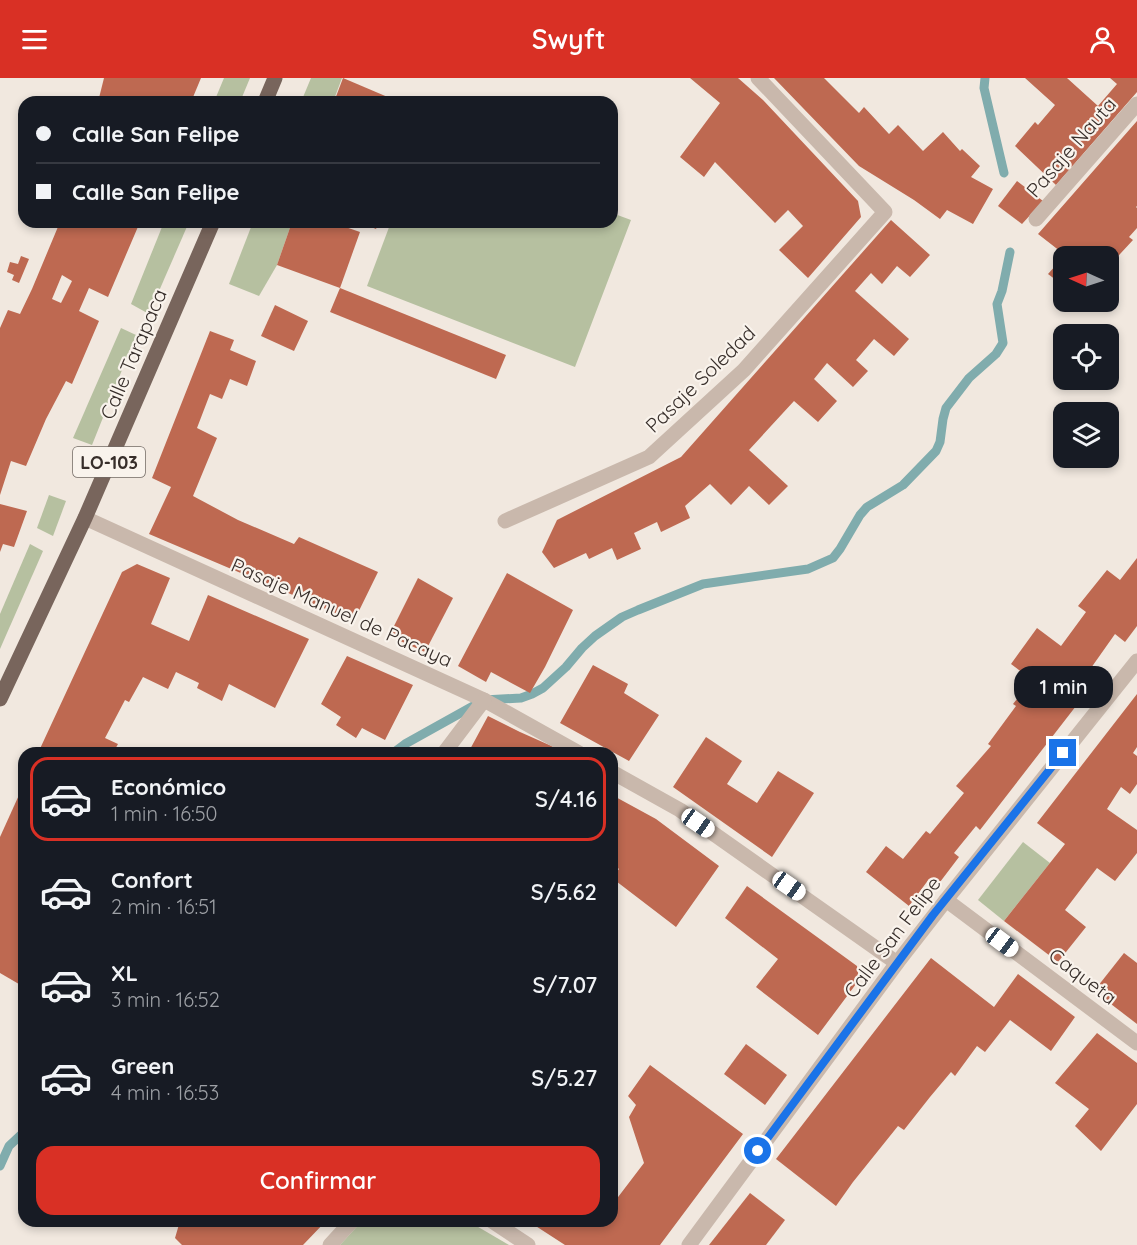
<!DOCTYPE html>
<html lang="es">
<meta charset="utf-8">
<style>
body{margin:0;font-family:Quicksand,sans-serif;background:#242831;color:#f1f3f6;height:100vh;display:flex;flex-direction:column;font-size:22px;white-space:nowrap}
*{box-sizing:border-box;margin:0}
p{font-size:20px;color:#9ea1a6}
.icon{flex:none;width:33px;height:33px;fill:none;stroke:currentColor;stroke-width:2;stroke-linecap:round;stroke-linejoin:round}
.map{position:relative;flex:1;overflow:hidden}
.sheet{position:absolute;left:18px;top:669px;width:600px;height:480px;display:flex;flex-direction:column;background:#171b24;border-radius:18px;box-shadow:0 3px 9px #0003}
.sheet>*{flex:none}
.banner{position:absolute;left:18px;top:18px;width:600px;height:132px;border-radius:18px;box-shadow:0 3px 9px #0003;display:grid;align-content:center;height:132px;padding:0 18px;background:#171b24}
.needle{width:39px;rotate:273deg}
.controls{position:absolute;left:1053px;top:168px;display:grid;gap:12px}
.controls a{display:grid;place-items:center;width:66px;height:66px;border-radius:12px;background:#171b24;box-shadow:0 3px 9px #0003;font-size:30px}
.end{position:absolute;width:27px;height:27px;margin:-14px;border:8px solid #1a73e8;background:#fff;box-shadow:0 0 0 3px #fff}
.from{border-radius:50%}
.bubble{position:absolute;height:42px;border-radius:18px;background:#171b24;box-shadow:0 3px 9px #0003;font-size:20px;font-weight:600;line-height:42px;text-align:center}
.car{position:absolute;width:18px;height:36px;margin:-18px -9px;border-radius:8px;box-shadow:0 0 4px 2px #0007;background:linear-gradient(#fff 24%,#345 0 40%,#fff 0 76%,#345 0 86%,#fff 0)}
.banner b{display:flex;align-items:center;gap:21px;height:57px;font-size:22px}
.banner b+b{border-top:2px solid #363941}
.banner i{width:15px;height:15px;background:#f1f3f6}
ul{padding:10px 0 0;list-style:none}
li{display:flex;align-items:center;gap:18px;height:84px;margin:0 12px 9px;padding:0 6px;border:3px solid transparent;border-radius:18px}
li div{flex:1}
li b{display:block;font-size:22px}
li em{font-style:normal;font-weight:600}
li.active{border-color:#d93025}
li>.icon{width:54px;height:54px;stroke-width:1.5}
.button{display:flex;gap:12px;margin-top:auto;padding:12px 18px}
.button a{flex:1;height:69px;border-radius:18px;background:#d93025;color:#fff;font-size:24px;font-weight:600;line-height:69px;text-align:center}
header{display:flex;justify-content:space-between;align-items:center;height:78px;padding:0 18px;background:#d93025;color:#fff;font-size:27px;font-weight:600}
.map>svg:first-child{display:block}
</style>
<header><svg class="icon" aria-label="menu" viewBox="0 0 24 24"><path d="M4 6h16M4 12h16M4 18h16"/></svg>Swyft<svg class="icon" aria-label="person" viewBox="0 0 24 24"><circle cx="12" cy="8" r="4"/><path d="M4 21q1-7 8-7t8 7"/></svg></header>
<div class="map">
<svg width="1137" height="1167" viewBox="0 0 1137 1167">
<rect width="100%" height="100%" fill="#f1e8df"/>
<g fill="#b6c0a0">
<polygon points="224,0 250,0 240,24 214,24"/>
<polygon points="311,0 342,0 333,24 301,24"/>
<polygon points="612,135 631,142 575,289 367,208 391,144 612,144"/>
<polygon points="164,144 189,144 149,236 131,226"/>
<polygon points="253,144 292,144 277,187 259,218 229,206"/>
<polygon points="121,250 136,257 92,367 73,360"/>
<polygon points="49,417 66,423 53,458 37,450"/>
<polygon points="30,466 43,473 0,571 0,536"/>
<polygon points="1023,764 1050,785 1004,843 978,822"/>
<polygon points="362,1143 468,1143 509,1167 340,1167"/>
</g>
<g fill="none" stroke-linecap="round" stroke-linejoin="round">
<g stroke="#80acad" stroke-width="9">
<polyline points="985,0 984,10 1004,95"/>
<polyline points="393,675 405,666 484,622 521,620 532,616 543,610 566,589 582,570 595,558 622,539 638,532 703,506 808,491 833,480 840,471 860,437 867,429 903,407 936,373 940,364 943,341 946,330 969,300 996,276 1003,265 997,226 1002,213 1010,174"/>
<polyline points="0,1088 9,1068 24,1054"/>
</g>
</g>
<g fill="#be6951" fill-rule="evenodd">
<polygon points="104,0 201,0 191,24 98,24"/>
<polygon points="343,0 390,20 388,24 334,24"/>
<polygon points="690,0 738,0 763,22 858,123 861,139 808,200 779,172 803,148 788,132 775,145 715,84 704,99 680,79 720,25"/>
<polygon points="774,0 824,0 859,35 864,29 889,56 898,47 923,73 943,54 960,73 962,71 980,88 971,99 993,111 973,146 947,132 940,141 914,122 859,88"/>
<polygon points="1025,0 1067,0 1098,28 1117,6 1110,0 1137,0 1137,14 1056,107 1015,68 1035,44 1038,47 1055,27"/>
<polygon points="1137,43 1137,128 1136,129 1137,130 1137,150 1129,159 1133,162 1108,189 1108,178 1064,178 1064,208 1048,196 1065,177 1038,156"/>
<polygon points="1017,103 1043,123 1022,146 998,128"/>
<polygon points="891,142 930,177 910,199 897,188 882,206 871,195 855,213 909,261 894,278 874,261 856,282 868,293 853,309 827,285 814,301 837,323 818,344 794,323 749,372 788,408 769,427 749,408 731,427 710,406 685,428 690,440 661,454 657,444 634,455 641,471 617,482 612,470 589,481 586,475 554,490 542,474 557,442 681,379"/>
<path d="M60,144H140L108,219L89,210L79,233L99,243L72,306L66,303L46,341L26,388L11,383L0,417V250L8,232L20,236L32,211ZM62,197L72,203L61,225L52,221Z"/>
<polygon points="292,144 331,144 360,154 340,210 277,187"/>
<polygon points="359,144 379,144 376,151"/>
<polygon points="21,178 29,181 19,205 12,202 14,197 7,194 10,184 18,186"/>
<polygon points="340,210 506,277 496,301 330,234"/>
<polygon points="275,227 308,243 294,273 261,258"/>
<polygon points="210,253 234,262 230,272 256,283 247,308 230,301 222,321 210,316 197,350 217,360 193,418 238,442 294,466 299,459 378,494 354,543 149,456 171,409 152,400"/>
<polygon points="0,426 27,433 14,469 3,466 0,474"/>
<polygon points="1137,480 1137,548 1125,564 1115,556 1091,590 1100,597 980,752 976,748 954,775 959,779 937,808 929,801 909,828 866,794 886,768 903,781 926,753 930,756 964,715 956,708 991,668 988,666 1016,628 1013,626 1032,602 1011,586 1037,550 1061,568 1086,534 1078,528 1107,492 1120,502"/>
<polygon points="137,486 170,500 151,546 189,563 208,517 309,561 275,630 229,606 222,623 197,610 199,605 176,594 168,611 143,599 129,624 125,622 105,660 118,666 113,675 38,675 122,494"/>
<polygon points="507,495 573,532 545,589 530,615 491,594 486,604 458,588"/>
<polygon points="418,500 453,520 425,574 389,558"/>
<polygon points="347,578 413,607 385,662 362,650 356,660 336,647 341,639 321,626"/>
<polygon points="593,587 628,606 624,615 659,637 629,683 560,645"/>
<polygon points="1137,616 1137,669 1133,675 1137,678 1137,706 1130,716 1121,709 1107,731 1137,752 1137,775 1115,803 1097,790 1065,832 1086,849 1058,884 1004,843 1065,766 1037,745"/>
<polygon points="488,638 520,654 556,670 554,675 468,675"/>
<polygon points="706,659 742,683 727,706 757,725 778,693 814,715 772,779 673,709"/>
<polygon points="24,706 24,909 0,895 0,759"/>
<polygon points="612,717 656,741 719,788 676,849 612,800 619,791 612,785"/>
<polygon points="747,808 857,888 859,902 818,957 756,909 778,881 725,840"/>
<polygon points="1124,875 1137,885 1137,946 1094,913"/>
<polygon points="931,880 994,929 1018,896 1075,939 1051,973 1010,942 985,974 977,968 955,998 951,994 930,1019 904,1052 898,1048 853,1104 836,1128 776,1081"/>
<polygon points="1097,955 1137,985 1137,1026 1101,1073 1075,1048 1089,1031 1055,1005"/>
<polygon points="746,966 787,997 765,1027 724,996"/>
<polygon points="650,987 743,1056 660,1167 565,1167 528,1143 612,1143 612,1127 644,1085 629,1039 636,1027 628,1018"/>
<polygon points="750,1115 785,1142 766,1167 709,1167"/>
<polygon points="180,1143 204,1143 211,1149 217,1143 326,1143 303,1167 182,1167 175,1160"/>
</g>
<g fill="none" stroke-linecap="round" stroke-linejoin="round">
<g stroke="#c9b8ac" stroke-width="15">
<polyline points="1036,141 1137,26"/>
<polyline points="85,440 484,622 579,675"/>
<polyline points="505,443 649,379 744,292 885,134 758,0"/>
<polyline points="444,675 484,622"/>
<polyline points="612,694 680,732 897,885"/>
<polyline points="946,822 1137,965"/>
<polyline points="492,1143 528,1167"/>
<polyline points="330,1167 352,1143"/>
<polyline points="689,1167 897,885 946,822 1137,583"/>
</g>
<g stroke="#78655c" stroke-width="15">
<polyline points="265,24 275,0"/>
<polyline points="0,621 85,440 213,144"/>
</g>
</g>
<g fill="none" stroke-linecap="round" stroke-linejoin="round">
<polyline stroke="#1a73e8" stroke-width="8" points="758,1073 933,837 1063,675"/>
</g>
<g text-anchor="middle" dominant-baseline="central" stroke-width="4.5" stroke-linejoin="round" paint-order="stroke">
<rect fill="#f9f3ec" stroke="#716964" stroke-width="1.5" x="73" y="369" width="72" height="30" rx="4.5"/>
<g font-size="18" font-weight="bold" fill="#372e2a">
<text x="109" y="384">LO-103</text>
</g>
<g font-size="20" fill="#372e2a" stroke="#f9f3ec">
<text transform="translate(1071 69) rotate(-49)">Pasaje Nauta</text>
<text transform="translate(133 276) rotate(-67)">Calle Tarapaca</text>
<text transform="translate(700 301) rotate(-44)">Pasaje Soledad</text>
<text transform="translate(342 534) rotate(24)">Pasaje Manuel de Pacaya</text>
<text transform="translate(892 859) rotate(-53)">Calle San Felipe</text>
<text transform="translate(1083 898) rotate(37)">Caqueta</text>
</g>
</g>
</svg>
<div class="controls">
<a><svg class="needle" viewBox="-14 -14 28 28"><path d="M0-13l5 13h-10z" fill="#e53935"/><path d="M0 13l5-13h-10z" fill="#9ea1a6"/></svg></a>
<a><svg class="icon" aria-label="locate" viewBox="0 0 24 24"><circle cx="12" cy="12" r="6"/><path d="M12 2v4M12 18v4M2 12h4M18 12h4"/></svg></a>
<a><svg class="icon" aria-label="layers" viewBox="0 0 24 24"><path d="M12 4l9 5-9 5-9-5zM3 14l9 5 9-5"/></svg></a>
</div>
<i class="end from" style="left:758px;top:1073px"></i>
<i class="end" style="left:1063px;top:675px"></i>
<div class="bubble" style="left:1014px;top:588px;width:99px">1 min</div>
<i class="car" style="left:698px;top:745px;rotate:125deg"></i>
<i class="car" style="left:789px;top:808px;rotate:125deg"></i>
<i class="car" style="left:1002px;top:864px;rotate:127deg"></i>
<div class="banner">
<b><i class="from"></i>Calle San Felipe</b>
<b><i></i>Calle San Felipe</b>
</div>
<section class="sheet">
<ul>
<li class="active"><svg class="icon" aria-label="car" viewBox="0 0 24 24"><path d="M5 17H2v-5l4-1 3-4h7l3 4 3 1v5h-3M9 17h6M6 11h13"/><circle cx="7" cy="17" r="2"/><circle cx="17" cy="17" r="2"/></svg><div><b>Económico</b><p>1 min · 16:50</p></div><em>S/4.16</em></li>
<li><svg class="icon" aria-label="car" viewBox="0 0 24 24"><path d="M5 17H2v-5l4-1 3-4h7l3 4 3 1v5h-3M9 17h6M6 11h13"/><circle cx="7" cy="17" r="2"/><circle cx="17" cy="17" r="2"/></svg><div><b>Confort</b><p>2 min · 16:51</p></div><em>S/5.62</em></li>
<li><svg class="icon" aria-label="car" viewBox="0 0 24 24"><path d="M5 17H2v-5l4-1 3-4h7l3 4 3 1v5h-3M9 17h6M6 11h13"/><circle cx="7" cy="17" r="2"/><circle cx="17" cy="17" r="2"/></svg><div><b>XL</b><p>3 min · 16:52</p></div><em>S/7.07</em></li>
<li><svg class="icon" aria-label="car" viewBox="0 0 24 24"><path d="M5 17H2v-5l4-1 3-4h7l3 4 3 1v5h-3M9 17h6M6 11h13"/><circle cx="7" cy="17" r="2"/><circle cx="17" cy="17" r="2"/></svg><div><b>Green</b><p>4 min · 16:53</p></div><em>S/5.27</em></li>
</ul>
<div class="button"><a>Confirmar</a></div>
</section>
</div>
